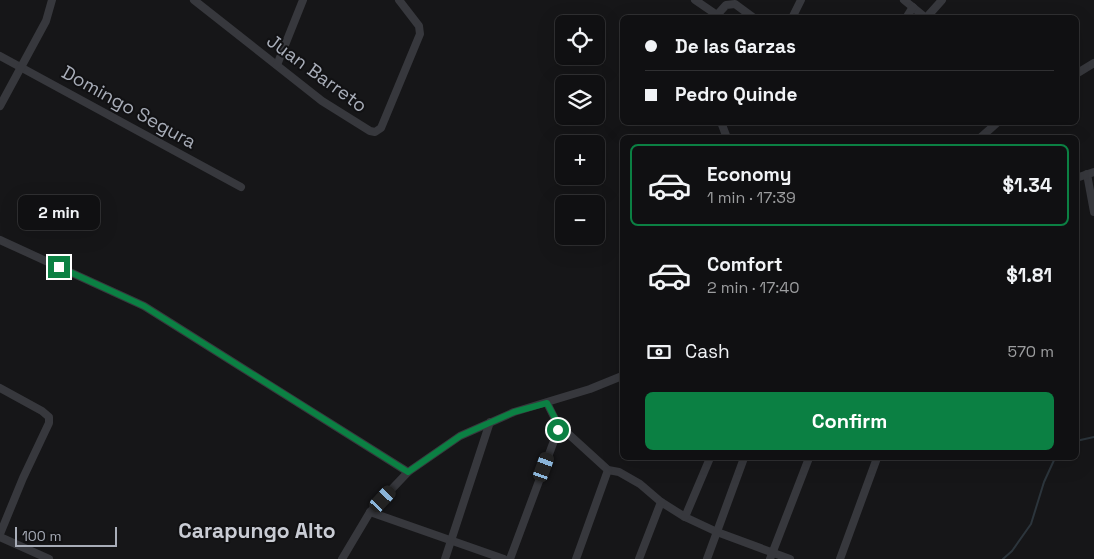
<!DOCTYPE html>
<meta charset="utf-8">
<style>
body{margin:0;font-family:"Space Grotesk",sans-serif;background:#19191b;color:#f1f3f6;height:100vh;display:flex;flex-direction:column;font-size:19px;white-space:nowrap}
*{box-sizing:border-box;margin:0}
p{font-size:16px;color:#9c9d9f}
.icon{flex:none;width:28px;height:28px;fill:none;stroke:currentColor;stroke-width:2;stroke-linecap:round;stroke-linejoin:round}
.map{position:relative;flex:1;overflow:hidden}
.details{position:absolute;left:620px;top:135px;width:459px;height:325px;display:flex;flex-direction:column;background:#101012;border-radius:8px;box-shadow:0 5px 20px #0002,0 0 0 1px #303032}
.details>*{flex:none}
.banner{position:absolute;left:620px;top:15px;width:459px;height:110px;border-radius:8px;box-shadow:0 5px 20px #0002,0 0 0 1px #303032;display:grid;align-content:center;height:110px;padding:0 25px;background:#101012}
.controls{position:absolute;left:555px;top:15px;display:grid;gap:10px}
.controls a{display:grid;place-items:center;width:50px;height:50px;border-radius:8px;background:#101012;box-shadow:0 5px 20px #0002,0 0 0 1px #303032;font-size:25px}
.scale{position:absolute;left:15px;bottom:12px;width:102px;box-sizing:border-box;padding-left:5px;border:2px solid #a8adb8;border-top:0;font-size:14px;line-height:18px;white-space:nowrap;color:#a8adb8;-webkit-text-stroke:4px #111113;paint-order:stroke}
.end{position:absolute;width:22px;height:22px;margin:-11px;border:6px solid #0b8043;background:#fff;box-shadow:0 0 0 2px #fff}
.from{border-radius:50%}
.bubble{position:absolute;height:35px;border-radius:8px;background:#101012;box-shadow:0 5px 20px #0002,0 0 0 1px #303032;font-size:16px;font-weight:700;line-height:35px;text-align:center}
.car{position:absolute;width:15px;height:30px;margin:-15px -8px;border-radius:6px;box-shadow:0 0 4px 1px #0007;background:linear-gradient(#222 24%,#8ab4d8 0 40%,#222 0 76%,#8ab4d8 0 86%,#222 0)}
.banner b{display:flex;align-items:center;gap:18px;height:48px;font-size:19px}
.banner b+b{border-top:1px solid #303032}
.banner i{width:12px;height:12px;background:#f1f3f6}
ul{padding:9px 0 0;list-style:none}
li{display:flex;align-items:center;gap:15px;height:82px;margin:0 10px 8px;padding:0 15px;border:2px solid transparent;border-radius:8px}
li div{flex:1}
li b{display:block;font-size:19px}
li em{font-style:normal;font-weight:700}
li.active{border-color:#0b8043}
li>.icon{width:45px;height:45px;stroke-width:1.5}
.pay{display:flex;align-items:center;gap:12px;height:55px;padding:0 25px;font-size:19px}
.pay p{margin-inline-start:auto}
.cta{display:flex;gap:10px;margin-top:auto;padding:10px 25px}
.cta a{flex:1;height:58px;border-radius:8px;background:#0b8043;color:#fff;font-size:20px;font-weight:700;line-height:58px;text-align:center}
.map>svg:first-child{display:block}
</style>
<div class="map">
<svg width="1094" height="559" viewBox="0 0 1094 559">
<rect width="100%" height="100%" fill="#161618"/>
<g fill="none" stroke-linecap="round" stroke-linejoin="round">
<g stroke="#2c353c" stroke-width="2">
<polyline points="1076,441 1094,437"/>
<polyline points="1003,559 1012,551 1031,524 1044,482 1055,458"/>
</g>
<g stroke="#37383d" stroke-width="8">
<polyline points="194,0 322,101 370,131 375,132 381,128 420,34 419,26 399,0"/>
<polyline points="695,0 717,15 726,5 735,4 754,18"/>
<polyline points="904,0 926,18 942,0"/>
<polyline points="792,18 801,0"/>
<polyline points="906,18 913,7"/>
<polyline points="0,56 241,187"/>
<polyline points="277,65 303,0"/>
<polyline points="1076,74 1094,63"/>
<polyline points="0,106 46,21 52,0"/>
<polyline points="721,122 727,138"/>
<polyline points="980,138 998,122"/>
<polyline points="1087,174 1094,212"/>
<polyline points="1076,178 1094,172"/>
<polyline points="0,240 144,306 408,472"/>
<polyline points="0,388 42,411 49,417 49,423 23,478 0,534"/>
<polyline points="560,429 563,429 608,470 619,472 640,484 661,502 685,517 717,532 790,559"/>
<polyline points="370,512 504,559"/>
<polyline points="685,517 710,458"/>
<polyline points="0,537 49,559"/>
<polyline points="342,559 370,512 408,472 460,436 514,412 590,389 622,376"/>
<polyline points="445,559 490,422"/>
<polyline points="510,559 558,430 560,429 547,403"/>
<polyline points="576,559 608,470"/>
<polyline points="639,559 661,502"/>
<polyline points="707,559 744,458"/>
<polyline points="770,559 809,458"/>
<polyline points="840,559 877,458"/>
</g>
</g>
<g fill="none" stroke-linecap="round" stroke-linejoin="round">
<polyline stroke="#0b8043" stroke-width="6" points="59,267 144,306 408,472 460,436 514,412 547,403 560,428 558,430"/>
</g>
<g text-anchor="middle" dominant-baseline="central" stroke-width="4" stroke-linejoin="round" paint-order="stroke">
<g font-size="19" fill="#a8adb8" stroke="#111113">
<text transform="translate(317 73) rotate(36)">Juan Barreto</text>
<text transform="translate(129 107) rotate(29)">Domingo Segura</text>
</g>
<g font-size="21" font-weight="bold" fill="#c9ccd4" stroke="#111113">
<text x="257" y="530">Carapungo Alto</text>
</g>
</g>
</svg>
<div class="controls">
<a><svg class="icon" aria-label="locate" viewBox="0 0 24 24"><circle cx="12" cy="12" r="6"/><path d="M12 2v4M12 18v4M2 12h4M18 12h4"/></svg></a>
<a><svg class="icon" aria-label="layers" viewBox="0 0 24 24"><path d="M12 4l9 5-9 5-9-5zM3 14l9 5 9-5"/></svg></a>
<a>+</a>
<a>−</a>
</div>
<div class="scale">100 m</div>
<i class="end from" style="left:558px;top:430px"></i>
<i class="end" style="left:59px;top:267px"></i>
<div class="bubble" style="left:18px;top:195px;width:82px">2 min</div>
<i class="car" style="left:544px;top:467px;rotate:20deg"></i>
<i class="car" style="left:383px;top:499px;rotate:43deg"></i>
<div class="banner">
<b><i class="from"></i>De las Garzas</b>
<b><i></i>Pedro Quinde</b>
</div>
<section class="details">
<ul>
<li class="active"><svg class="icon" aria-label="car" viewBox="0 0 24 24"><path d="M5 17H2v-5l4-1 3-4h7l3 4 3 1v5h-3M9 17h6M6 11h13"/><circle cx="7" cy="17" r="2"/><circle cx="17" cy="17" r="2"/></svg><div><b>Economy</b><p>1 min · 17:39</p></div><em>$1.34</em></li>
<li><svg class="icon" aria-label="car" viewBox="0 0 24 24"><path d="M5 17H2v-5l4-1 3-4h7l3 4 3 1v5h-3M9 17h6M6 11h13"/><circle cx="7" cy="17" r="2"/><circle cx="17" cy="17" r="2"/></svg><div><b>Comfort</b><p>2 min · 17:40</p></div><em>$1.81</em></li>
</ul>
<div class="pay"><svg class="icon" aria-label="cash" viewBox="0 0 24 24"><path d="M3 7h18v10H3z"/><circle cx="12" cy="12" r="2"/></svg>Cash<p>570 m</p></div>
<div class="cta"><a>Confirm</a></div>
</section>
</div>
